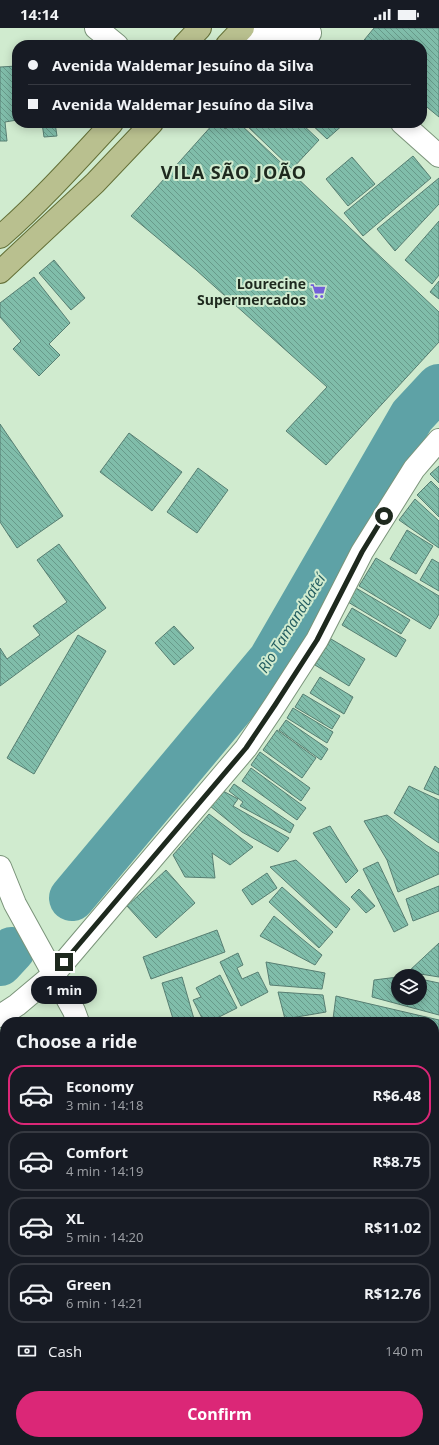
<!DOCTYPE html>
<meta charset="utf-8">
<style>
body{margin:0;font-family:"Open Sans",sans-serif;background:#20242c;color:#f1f3f6;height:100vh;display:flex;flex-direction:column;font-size:15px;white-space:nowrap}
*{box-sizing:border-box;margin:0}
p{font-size:13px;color:#9ea1a6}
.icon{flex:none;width:22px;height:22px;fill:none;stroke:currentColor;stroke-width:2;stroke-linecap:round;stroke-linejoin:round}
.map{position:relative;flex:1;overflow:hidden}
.panel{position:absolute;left:0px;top:989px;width:439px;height:428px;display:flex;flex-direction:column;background:#171b24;border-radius:16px 16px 0 0;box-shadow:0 2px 10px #0003}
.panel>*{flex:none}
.guide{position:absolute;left:12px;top:12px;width:415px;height:88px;border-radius:16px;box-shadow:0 2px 10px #0003;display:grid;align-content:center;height:88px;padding:0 16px;background:#171b24}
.buttons{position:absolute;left:391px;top:941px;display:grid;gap:8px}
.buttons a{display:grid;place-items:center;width:36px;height:36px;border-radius:50%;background:#171b24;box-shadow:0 2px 10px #0003;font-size:20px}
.end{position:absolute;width:18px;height:18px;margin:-9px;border:5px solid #1e291e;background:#fff;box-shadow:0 0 0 2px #fff}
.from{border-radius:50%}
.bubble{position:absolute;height:28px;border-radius:14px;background:#171b24;box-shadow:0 2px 10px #0003;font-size:13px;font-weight:700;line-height:28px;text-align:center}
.guide b{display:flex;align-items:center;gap:14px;height:38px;font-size:15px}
.guide b+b{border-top:1px solid #363941}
.guide i{width:10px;height:10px;background:#f1f3f6}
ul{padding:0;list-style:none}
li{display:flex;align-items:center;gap:12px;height:60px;margin:0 8px 6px;padding:0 8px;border:2px solid #363941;border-radius:16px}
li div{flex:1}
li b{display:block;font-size:15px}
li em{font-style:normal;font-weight:700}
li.active{border-color:#db2777}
li>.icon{width:36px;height:36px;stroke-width:1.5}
h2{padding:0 16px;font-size:18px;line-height:48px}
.pay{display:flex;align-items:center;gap:10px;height:44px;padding:0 16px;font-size:15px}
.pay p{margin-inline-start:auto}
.cta{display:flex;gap:8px;margin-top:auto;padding:8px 16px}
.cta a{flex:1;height:46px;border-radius:24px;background:#db2777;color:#fff;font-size:16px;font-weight:700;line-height:46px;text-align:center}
.status{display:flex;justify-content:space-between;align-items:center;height:28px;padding:0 20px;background:#171b24;direction:ltr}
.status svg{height:11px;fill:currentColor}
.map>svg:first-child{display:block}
</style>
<div class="status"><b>14:14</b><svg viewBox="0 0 49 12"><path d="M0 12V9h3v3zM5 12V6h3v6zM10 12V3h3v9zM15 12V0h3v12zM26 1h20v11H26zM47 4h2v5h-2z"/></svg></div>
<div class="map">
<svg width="439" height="1417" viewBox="0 0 439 1417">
<defs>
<pattern id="building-back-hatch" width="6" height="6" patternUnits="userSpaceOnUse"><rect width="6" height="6" fill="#80bdaa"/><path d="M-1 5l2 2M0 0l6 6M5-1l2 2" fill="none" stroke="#689a8a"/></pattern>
</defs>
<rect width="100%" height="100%" fill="#d0ebcf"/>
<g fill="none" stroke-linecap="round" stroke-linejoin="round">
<polyline stroke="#5ea2a6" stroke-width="8" points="137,1412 138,1417"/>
<g stroke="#5ea2a6" stroke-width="46">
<polyline points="72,870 271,632 412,388 439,359"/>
<polyline points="0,935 12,922"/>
</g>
</g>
<g fill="url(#building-back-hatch)" stroke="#577e72">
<polygon points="374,0 439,0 439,89 422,75 422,17 360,17"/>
<polygon points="17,38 17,92 5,94 7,113 0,113 0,39"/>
<polygon points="42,95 55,95 57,108 44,109"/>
<polygon points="214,95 221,95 225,101 234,95 239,95 439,284 439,314 326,437 286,403 327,359 196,242 131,188"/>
<polygon points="246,95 301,95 319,112 292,141 245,96"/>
<polygon points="310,95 345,95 327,111"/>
<polygon points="413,128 431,150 363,208 344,185"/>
<polygon points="352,129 375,156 348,178 326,151"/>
<polygon points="439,150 439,176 395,223 377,201"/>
<polygon points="439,193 439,247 432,256 405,232"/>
<polygon points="54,232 85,270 71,282 39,245"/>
<polygon points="34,249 70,295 49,316 60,327 39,348 13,321 21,313 0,289 0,275"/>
<polygon points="439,253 439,271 430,264"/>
<polygon points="0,396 63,488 17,520 0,494"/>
<polygon points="129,405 182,444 152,483 100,444"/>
<polygon points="439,438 439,455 430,446"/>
<polygon points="198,440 228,462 197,505 167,484"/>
<polygon points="431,453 439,461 439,489 417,467"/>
<polygon points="415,471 439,493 439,520 399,492"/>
<polygon points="407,502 433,518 416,546 390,531"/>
<polygon points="59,516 106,580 0,658 0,620 7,631 40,607 33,598 67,574 37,532"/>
<polygon points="376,530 439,568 439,586 430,601 359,558"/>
<polygon points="432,531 439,535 439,563 420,552"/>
<polygon points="356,560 410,592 401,606 348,574"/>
<polygon points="352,580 406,612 396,629 342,597"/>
<polygon points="174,598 194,620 174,637 155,615"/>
<polygon points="78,607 106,623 34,746 7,730"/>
<polygon points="331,611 365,631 349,658 315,637"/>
<polygon points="320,649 353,669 344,686 310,665"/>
<polygon points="303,666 340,688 332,701 295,679"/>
<polygon points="293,680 333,704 327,715 287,690"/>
<polygon points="286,692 328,721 321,732 279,702"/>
<polygon points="277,702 316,730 302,750 263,722"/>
<polygon points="260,724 310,760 301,773 251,737"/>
<polygon points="435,738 439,741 439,767 424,761"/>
<polygon points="251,740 306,780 297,792 242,753"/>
<polygon points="234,756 294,797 290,805 240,778 243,774 229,763"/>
<polygon points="409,758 439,772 439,815 394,785"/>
<polygon points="223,763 238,771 233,778 289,810 278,824 242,804 210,778"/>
<polygon points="209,786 253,819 230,837 212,825 215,850 185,849 173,827"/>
<polygon points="387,787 426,817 439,825 439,846 398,864 387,832 364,793"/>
<polygon points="330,798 358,843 346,855 313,805"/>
<polygon points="296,832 350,881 336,900 270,839"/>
<polygon points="378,834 408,897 394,904 363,841"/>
<polygon points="166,842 195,875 156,910 127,878"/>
<polygon points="267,845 277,860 252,877 242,862"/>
<polygon points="439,858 439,883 413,893 406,871"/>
<polygon points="282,859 333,904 319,920 269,874"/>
<polygon points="359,861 375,878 366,885 351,869"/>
<polygon points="274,888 322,927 315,937 260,908"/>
<polygon points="217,902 225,924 151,951 143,929"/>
<polygon points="439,915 439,949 408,944"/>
<polygon points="238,925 243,937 237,940 242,951 258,944 268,964 241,978 220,934"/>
<polygon points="266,934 325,945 322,961 270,957"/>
<polygon points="220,947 237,980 209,994 204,994 193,972 201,969 196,960"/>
<polygon points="182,949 194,991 185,994 174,994 162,955"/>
<polygon points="398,949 398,970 420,970 420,951 439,955 439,987 372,969 374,952"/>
<polygon points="278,964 323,967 326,984 285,991"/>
<polygon points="336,968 439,992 439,1011 434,1010 434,994 347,994 333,991"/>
<polygon points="439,1034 438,1046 434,1047 434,1035"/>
<polygon points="438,1048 435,1068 434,1069 434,1050"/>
</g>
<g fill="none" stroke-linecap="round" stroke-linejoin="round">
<defs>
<g id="minor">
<polyline points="96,0 117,17"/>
<polyline points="240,3 266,8 295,8 310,5"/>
<polyline points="402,95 439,128"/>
<polyline points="0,839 15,876 74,983 78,994"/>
<polyline points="0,988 17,977 54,946 246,720 275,677 317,612 362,524 414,441 439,412"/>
<polyline points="0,1190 0,1202"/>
<polyline points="0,1242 5,1246"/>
<polyline points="112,1412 114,1417"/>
<polyline points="245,1412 247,1417"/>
</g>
<g id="major">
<polyline points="184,17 200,0"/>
<polyline points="227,17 243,0"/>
<path d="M0,209C40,174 76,134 112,95"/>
<polyline points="0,244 95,155 152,95"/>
</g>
</defs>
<use href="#minor" stroke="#7b947a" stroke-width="24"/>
<use href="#major" stroke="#647037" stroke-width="24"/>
<use href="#minor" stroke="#fff" stroke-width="22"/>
<use href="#major" stroke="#b9c08f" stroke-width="22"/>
</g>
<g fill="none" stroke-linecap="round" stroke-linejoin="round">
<polyline stroke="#1e291e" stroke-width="5" points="64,934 246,720 275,677 317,612 362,524 384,488"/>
</g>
<defs>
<symbol id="supermarket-bare" viewBox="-9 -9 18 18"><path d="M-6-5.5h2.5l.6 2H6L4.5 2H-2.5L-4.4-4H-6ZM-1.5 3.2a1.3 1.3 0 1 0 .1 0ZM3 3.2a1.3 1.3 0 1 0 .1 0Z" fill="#735fd9" stroke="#d0ebcf" stroke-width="2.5" paint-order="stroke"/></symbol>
</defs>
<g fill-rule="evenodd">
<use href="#supermarket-bare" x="307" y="252" width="22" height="22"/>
</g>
<g text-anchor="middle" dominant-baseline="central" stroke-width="4" stroke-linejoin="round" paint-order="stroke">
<g font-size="14" font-weight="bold" fill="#1e291e" stroke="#d0ebcf" text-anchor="end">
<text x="306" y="255">Lourecine<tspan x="306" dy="16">Supermercados</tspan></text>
</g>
<g font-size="15" font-style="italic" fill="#235d60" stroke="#d0ebcf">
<text transform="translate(291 595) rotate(-58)">Rio Tamanduateí</text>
</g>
<g font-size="18" font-weight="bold" letter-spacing="1" fill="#1e291e" stroke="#d0ebcf">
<text x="234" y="144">VILA SÃO JOÃO</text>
</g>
</g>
</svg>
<div class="buttons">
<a><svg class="icon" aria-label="layers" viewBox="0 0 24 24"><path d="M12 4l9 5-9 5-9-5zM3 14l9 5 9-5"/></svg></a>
</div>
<i class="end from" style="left:384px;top:488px"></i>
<i class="end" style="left:64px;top:934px"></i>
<div class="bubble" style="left:31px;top:948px;width:66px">1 min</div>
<div class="guide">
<b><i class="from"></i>Avenida Waldemar Jesuíno da Silva</b>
<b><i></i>Avenida Waldemar Jesuíno da Silva</b>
</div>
<section class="panel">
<h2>Choose a ride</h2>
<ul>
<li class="active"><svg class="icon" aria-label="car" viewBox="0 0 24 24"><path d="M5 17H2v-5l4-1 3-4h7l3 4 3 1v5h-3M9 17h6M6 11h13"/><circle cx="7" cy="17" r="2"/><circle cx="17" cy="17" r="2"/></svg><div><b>Economy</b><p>3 min · 14:18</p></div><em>R$6.48</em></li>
<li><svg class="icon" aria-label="car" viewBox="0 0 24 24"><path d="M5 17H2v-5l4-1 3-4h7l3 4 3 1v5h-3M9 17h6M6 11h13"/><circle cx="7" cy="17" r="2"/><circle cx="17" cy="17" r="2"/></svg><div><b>Comfort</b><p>4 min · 14:19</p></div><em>R$8.75</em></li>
<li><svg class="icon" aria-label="car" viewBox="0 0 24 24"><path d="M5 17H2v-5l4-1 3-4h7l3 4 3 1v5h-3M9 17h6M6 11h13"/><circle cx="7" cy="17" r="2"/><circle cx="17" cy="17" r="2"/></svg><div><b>XL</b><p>5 min · 14:20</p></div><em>R$11.02</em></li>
<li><svg class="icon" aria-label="car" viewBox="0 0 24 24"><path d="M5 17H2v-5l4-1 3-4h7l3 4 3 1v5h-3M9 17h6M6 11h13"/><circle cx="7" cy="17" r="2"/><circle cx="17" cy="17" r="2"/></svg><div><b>Green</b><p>6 min · 14:21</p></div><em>R$12.76</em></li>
</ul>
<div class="pay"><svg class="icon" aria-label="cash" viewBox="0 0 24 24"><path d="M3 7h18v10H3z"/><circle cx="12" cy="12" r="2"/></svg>Cash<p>140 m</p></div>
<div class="cta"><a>Confirm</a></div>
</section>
</div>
